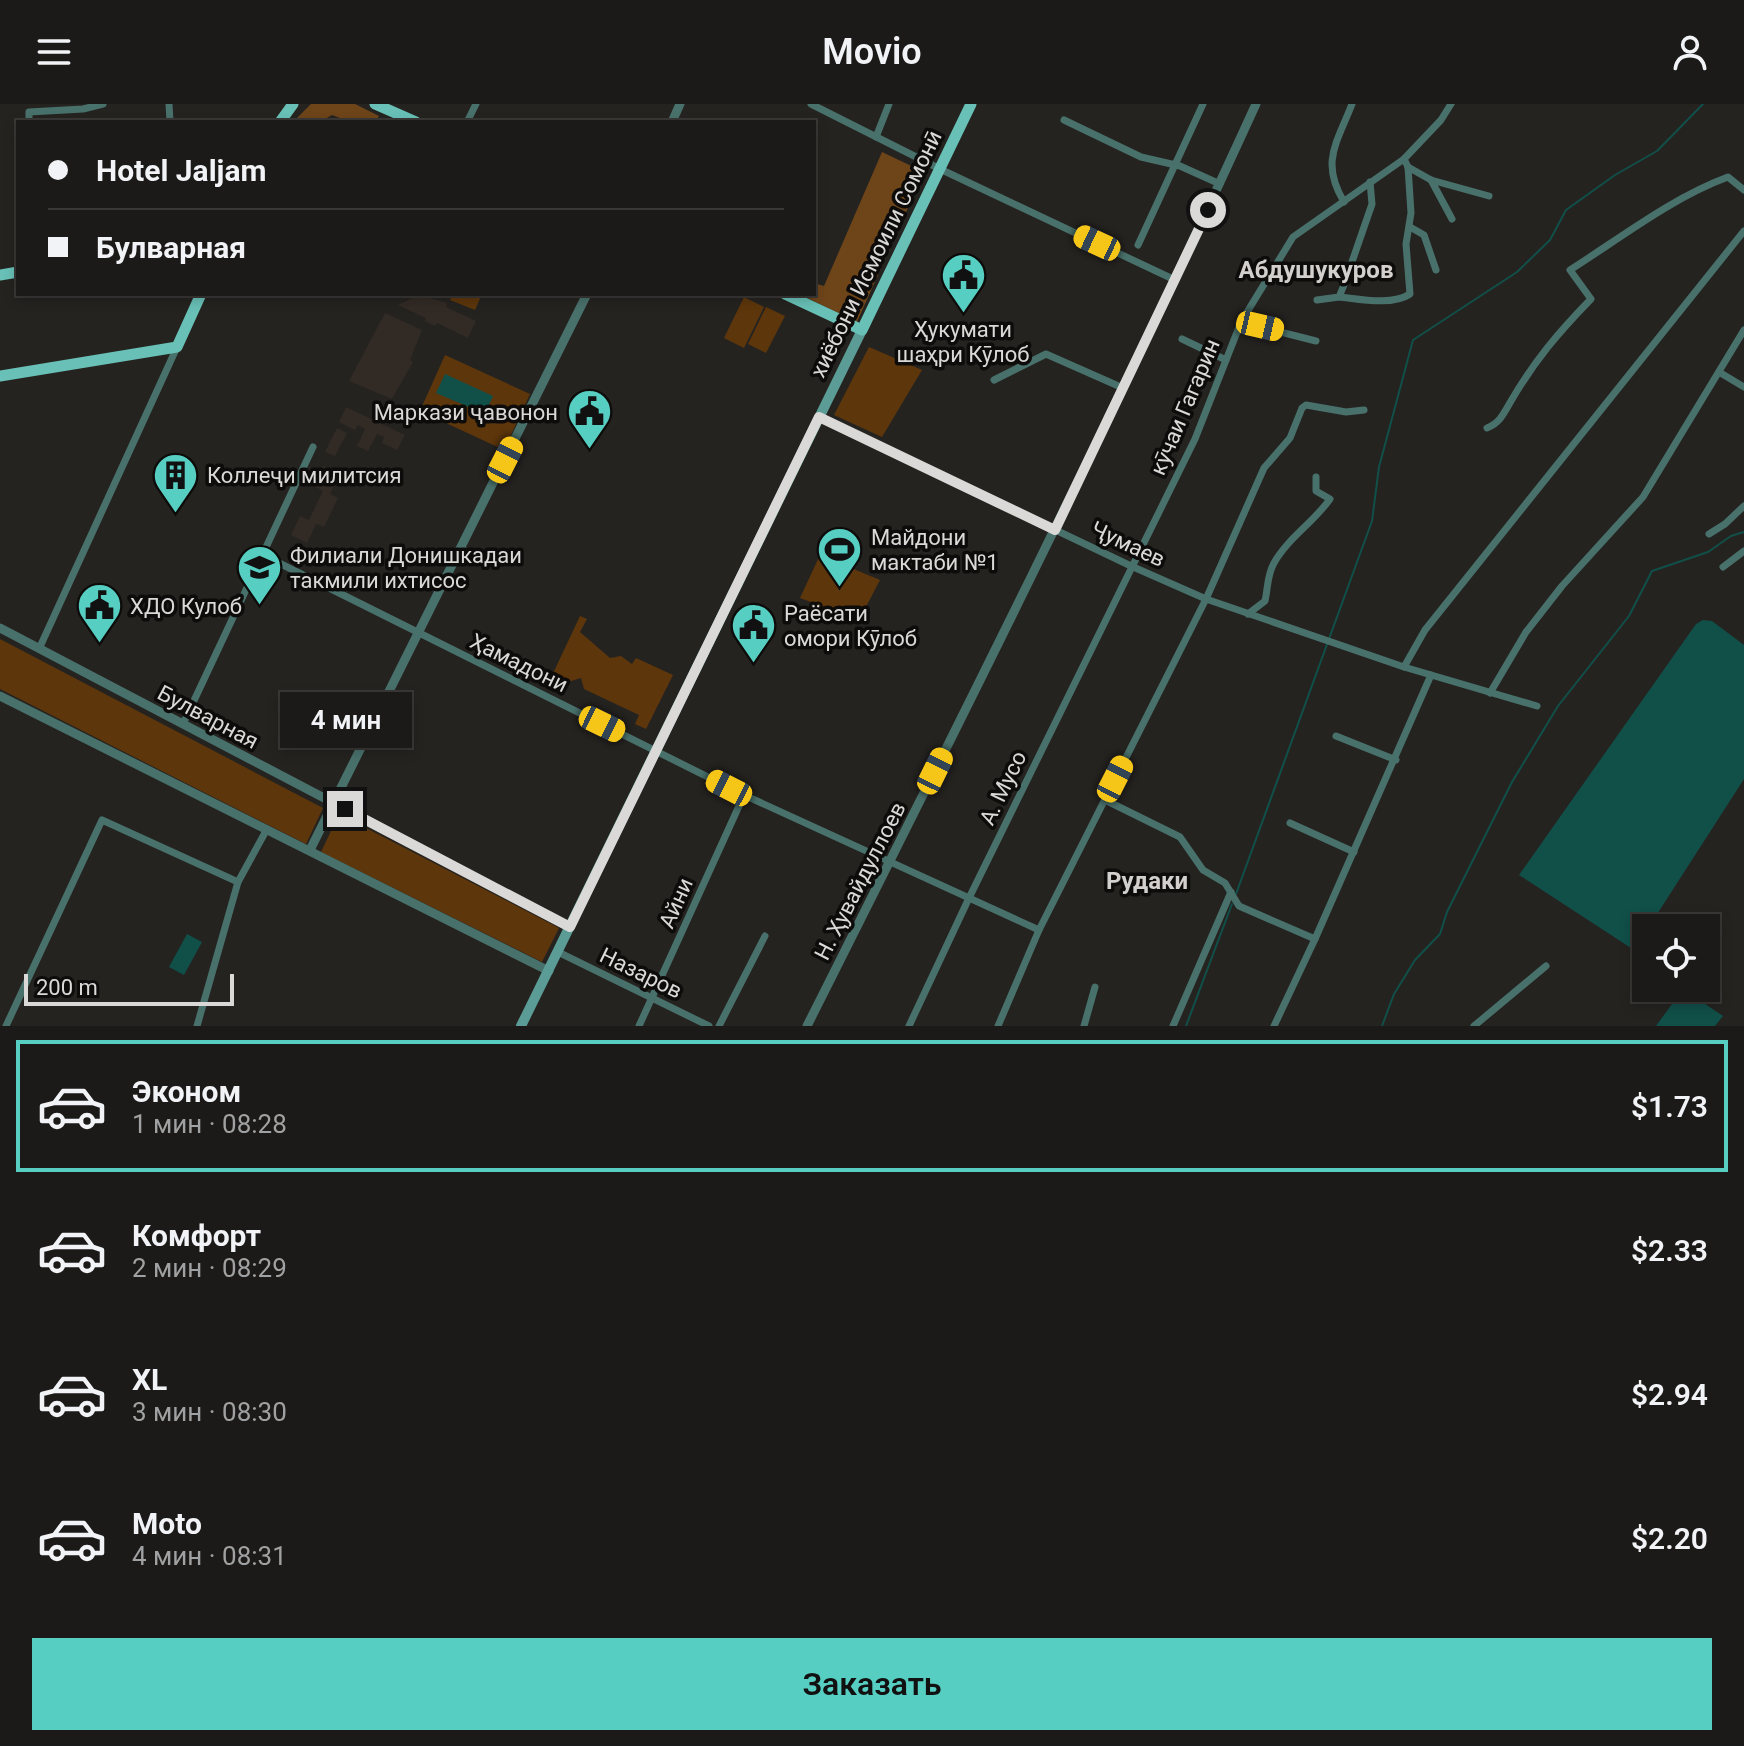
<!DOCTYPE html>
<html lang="ru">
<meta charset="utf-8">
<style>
body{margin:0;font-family:Roboto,sans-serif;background:#292725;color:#f1f3f6;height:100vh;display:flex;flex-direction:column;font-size:30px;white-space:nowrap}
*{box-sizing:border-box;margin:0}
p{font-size:26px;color:#a0a1a2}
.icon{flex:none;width:44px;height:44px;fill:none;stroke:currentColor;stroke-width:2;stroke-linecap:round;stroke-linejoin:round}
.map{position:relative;height:922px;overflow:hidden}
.drawer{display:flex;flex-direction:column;background:#1c1a18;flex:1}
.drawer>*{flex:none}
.banner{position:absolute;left:16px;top:16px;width:800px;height:176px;border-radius:0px;box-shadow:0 4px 12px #0003,0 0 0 2px #3a3837;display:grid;align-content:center;height:176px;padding:0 32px;background:#1c1a18}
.tools{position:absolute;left:1632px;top:810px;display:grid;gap:16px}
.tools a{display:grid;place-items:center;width:88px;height:88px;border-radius:0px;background:#1c1a18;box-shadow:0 4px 12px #0003,0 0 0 2px #3a3837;font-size:40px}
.scale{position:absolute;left:24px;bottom:20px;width:210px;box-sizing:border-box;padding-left:8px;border:4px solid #dbd9d7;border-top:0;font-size:22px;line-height:28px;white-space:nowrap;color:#dbd9d7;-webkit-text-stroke:6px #0d0c0b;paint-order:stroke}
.end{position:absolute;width:36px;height:36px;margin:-18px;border:10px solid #dbd9d7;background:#111;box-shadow:0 0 0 4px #111}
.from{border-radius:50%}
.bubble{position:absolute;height:56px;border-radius:0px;background:#1c1a18;box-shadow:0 4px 12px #0003,0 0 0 2px #3a3837;font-size:26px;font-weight:600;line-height:56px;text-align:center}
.car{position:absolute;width:24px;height:48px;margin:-24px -12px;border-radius:10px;box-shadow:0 0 6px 2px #0007;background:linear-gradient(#f5c518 24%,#345 0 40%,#f5c518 0 76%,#345 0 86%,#f5c518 0)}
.banner b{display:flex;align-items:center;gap:28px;height:76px;font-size:30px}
.banner b+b{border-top:2px solid #3a3837}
.banner i{width:20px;height:20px;background:#f1f3f6}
ul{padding:14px 0 0;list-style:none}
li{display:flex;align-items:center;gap:24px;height:132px;margin:0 16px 12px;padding:0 16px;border:4px solid transparent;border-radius:0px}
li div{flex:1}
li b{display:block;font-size:30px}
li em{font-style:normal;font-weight:600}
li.current{border-color:#57cec2}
li>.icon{width:72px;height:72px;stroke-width:1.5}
.button{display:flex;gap:16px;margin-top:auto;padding:16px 32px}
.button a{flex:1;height:92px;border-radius:0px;background:#57cec2;color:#111;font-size:32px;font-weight:600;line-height:92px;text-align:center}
header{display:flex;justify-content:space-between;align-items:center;height:104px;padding:0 32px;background:#1c1a18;font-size:36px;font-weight:600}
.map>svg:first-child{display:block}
</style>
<header><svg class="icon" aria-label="menu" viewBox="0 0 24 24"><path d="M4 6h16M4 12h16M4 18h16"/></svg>Movio<svg class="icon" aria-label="person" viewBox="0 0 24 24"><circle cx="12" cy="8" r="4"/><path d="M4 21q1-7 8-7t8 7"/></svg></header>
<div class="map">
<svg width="1744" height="922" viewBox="0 0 1744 922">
<rect width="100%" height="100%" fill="#252320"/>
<g fill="#322a24">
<polygon points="419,191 447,199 446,203 476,217 468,234 437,219 435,222 425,217 426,214 398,201"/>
<polygon points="385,209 422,226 410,256 413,258 392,295 349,277"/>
<polygon points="346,303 405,331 397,346 382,339 384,333 377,330 368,347 357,342 365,325 358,321 355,326 339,318"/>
<polygon points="337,324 347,329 335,352 325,348"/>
<polygon points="323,362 339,370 330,390 338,394 324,423 316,420 307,439 291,431 300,412 309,416 323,387 314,382"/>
</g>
<g fill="#5d360b">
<polygon points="453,190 482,190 475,206 450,196"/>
<polygon points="744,193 764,203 744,244 724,234"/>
<polygon points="766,203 785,212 766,249 748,240"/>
<polygon points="869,243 922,266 882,333 834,311"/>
<polygon points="445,251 530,290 504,346 420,307"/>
<polygon points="820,451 880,476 859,516 800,494"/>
<polygon points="580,512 587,515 580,528 610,554 621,552 632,560 636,554 673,571 646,625 635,620 639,611 584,585 581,574 558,581 549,578"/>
<polygon points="0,535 323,704 306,740 0,585"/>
<polygon points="339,710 559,824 542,858 321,748"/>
</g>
<g fill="#6e4419">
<polygon points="311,0 355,0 379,12 375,18 350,18 332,11 320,18 293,18"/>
<polygon points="882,48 924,68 857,218 799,190 814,190 814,179 824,182"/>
</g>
<g fill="#114f49">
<polygon points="445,270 493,292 485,310 436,289"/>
<polygon points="1703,516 1712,517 1744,541 1744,675 1634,846 1519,771 1696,520"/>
<polygon points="187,830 202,838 184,871 169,863"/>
<polygon points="1683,885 1723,912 1715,922 1656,922"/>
</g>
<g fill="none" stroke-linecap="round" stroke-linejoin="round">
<g stroke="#114f49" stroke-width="2">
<polyline points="1236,790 1372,417 1379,363 1413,236 1517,168 1550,136 1566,106 1615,71 1657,47 1703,0"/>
<polyline points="1186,922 1232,800"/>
<polyline points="1382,922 1394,890 1415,856 1440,830 1447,808 1512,678 1558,602 1629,512 1652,467 1708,448 1731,432 1744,428"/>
</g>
<g stroke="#49716c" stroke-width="7">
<polyline points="169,0 170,18"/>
<polyline points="811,0 940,65 1175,176"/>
<polyline points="1064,16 1141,53 1180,62 1220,80"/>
<polyline points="29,18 29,8 83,5 103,0"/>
<polyline points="467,18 476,0"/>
<polyline points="876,33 889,0"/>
<polyline points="1408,63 1431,76 1489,92"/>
<polyline points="1431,76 1452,115"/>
<path d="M1344,98C1320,58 1337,39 1352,0"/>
<polyline points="1410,123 1424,131 1436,166"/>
<polyline points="1138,141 1203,0"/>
<path d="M1339,193C1359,195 1392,202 1410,190L1406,140L1411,109L1408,63L1404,55"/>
<polyline points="1317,196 1339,193 1344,181 1372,100 1370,78"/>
<polyline points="1241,218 1316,237"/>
<polyline points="1182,235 1226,256"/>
<polyline points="1719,268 1744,283"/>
<polyline points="994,276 1046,250 1123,284"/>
<polyline points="819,313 1131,462 1206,495 1404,563 1537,602"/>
<path d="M1487,324C1500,319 1504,309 1511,297C1535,256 1558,229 1591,195L1570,166C1619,135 1673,93 1728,73L1744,86"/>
<polyline points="1709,430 1725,420 1744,402"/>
<polyline points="263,451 744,691 1039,826"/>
<polyline points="1723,463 1744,447"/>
<path d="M1248,510L1265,497C1268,484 1267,471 1274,459C1288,434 1314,418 1330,395L1316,387V373"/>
<polyline points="39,545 177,243"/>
<polyline points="1404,563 1425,526 1744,127"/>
<polyline points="1490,589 1526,528 1562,482 1643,393 1744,226"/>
<polyline points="183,620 313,343"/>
<polyline points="1336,632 1396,656"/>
<polyline points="1105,696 1180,733 1203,766 1225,779 1239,802 1315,835"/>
<polyline points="1290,719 1354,748"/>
<polyline points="558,848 709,922"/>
<polyline points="6,922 102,716 238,778"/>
<polyline points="197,922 238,778 267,725"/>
<polyline points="639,922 744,691"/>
<polyline points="719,922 765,832"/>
<polyline points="909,922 969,794 1195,335 1241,218 1293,133 1404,55 1441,16 1451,0"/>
<polyline points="998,922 1039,826 1206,495 1264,364 1290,334 1302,304 1306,301 1346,308 1364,306"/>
<polyline points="1084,922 1095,883"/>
<polyline points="1173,922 1231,788"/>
<polyline points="1274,922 1315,835 1431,571"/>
<polyline points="1474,922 1546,862"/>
</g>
<g stroke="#49716c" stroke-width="9">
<polyline points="672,18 680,0"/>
<polyline points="0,524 570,823"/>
<polyline points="0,592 549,867"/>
<polyline points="310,746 587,190"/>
<path d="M807,922C961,616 1114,311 1256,0"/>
</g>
<polyline stroke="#5b9d96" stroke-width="10" points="521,922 862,226"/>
<g stroke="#68c0b6" stroke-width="11">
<polyline points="375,0 416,18"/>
<polyline points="280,18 293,0"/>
<polyline points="0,171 18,168"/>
<polyline points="785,190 862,226 971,0"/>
<polyline points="0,272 177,243 201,190"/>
</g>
</g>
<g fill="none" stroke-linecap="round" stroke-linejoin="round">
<polyline stroke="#dbd9d7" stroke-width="10" points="345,705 570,823 819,313 1055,426 1208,106"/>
</g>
<defs>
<symbol id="civic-pin" viewBox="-11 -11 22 30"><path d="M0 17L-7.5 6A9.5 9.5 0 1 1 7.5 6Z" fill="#57cec2" stroke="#0d0c0b"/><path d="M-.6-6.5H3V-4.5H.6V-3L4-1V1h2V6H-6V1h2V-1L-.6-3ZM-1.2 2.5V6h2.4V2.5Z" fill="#111"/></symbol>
<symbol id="building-pin" viewBox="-11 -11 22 30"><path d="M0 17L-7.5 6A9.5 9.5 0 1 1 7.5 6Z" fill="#57cec2" stroke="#0d0c0b"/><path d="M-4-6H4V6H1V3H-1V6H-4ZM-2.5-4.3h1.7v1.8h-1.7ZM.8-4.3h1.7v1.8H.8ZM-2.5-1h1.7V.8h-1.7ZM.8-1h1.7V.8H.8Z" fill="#111"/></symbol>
<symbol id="stadium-pin" viewBox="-11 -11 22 30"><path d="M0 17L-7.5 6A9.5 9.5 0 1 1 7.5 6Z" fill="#57cec2" stroke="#0d0c0b"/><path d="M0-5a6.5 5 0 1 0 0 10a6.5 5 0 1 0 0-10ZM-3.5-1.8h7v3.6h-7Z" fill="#111"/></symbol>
<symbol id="university-pin" viewBox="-11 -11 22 30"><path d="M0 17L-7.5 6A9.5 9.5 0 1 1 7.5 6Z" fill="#57cec2" stroke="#0d0c0b"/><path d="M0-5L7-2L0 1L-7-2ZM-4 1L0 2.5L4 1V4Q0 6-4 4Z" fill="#111"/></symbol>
</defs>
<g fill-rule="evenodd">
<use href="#civic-pin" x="938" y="146" width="51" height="69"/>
<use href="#civic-pin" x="564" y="282" width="51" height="69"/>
<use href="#building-pin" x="150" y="346" width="51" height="69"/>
<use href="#stadium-pin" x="814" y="420" width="51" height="69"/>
<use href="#university-pin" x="234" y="438" width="51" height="69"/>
<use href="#civic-pin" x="74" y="476" width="51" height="69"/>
<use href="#civic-pin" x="728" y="496" width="51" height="69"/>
</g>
<g text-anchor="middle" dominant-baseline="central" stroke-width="7" stroke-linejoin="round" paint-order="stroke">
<g font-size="22" fill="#dbd9d7" stroke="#0d0c0b">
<text transform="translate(876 150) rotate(-64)">хиёбони Исмоили Сомонӣ</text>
<text transform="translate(1185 303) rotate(-67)">кӯчаи Гагарин</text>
<text transform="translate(1128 440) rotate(25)">Ҷумаев</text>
<text transform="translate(519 559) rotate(26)">Ҳамадони</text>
<text transform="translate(208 613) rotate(28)">Булварная</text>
<text transform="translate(1003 684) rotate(-64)">А. Мусо</text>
<text transform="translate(860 777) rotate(-63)">Н. Ҳувайдуллоев</text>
<text transform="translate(676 799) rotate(-66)">Айни</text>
<text transform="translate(641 869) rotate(26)">Назаров</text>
</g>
<g font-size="22" fill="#dbd9d7" stroke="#0d0c0b" text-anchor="start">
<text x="963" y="225" text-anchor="middle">Ҳукумати<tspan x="963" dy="25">шаҳри Кӯлоб</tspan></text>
<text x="558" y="308" text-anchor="end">Маркази ҷавонон</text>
<text x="207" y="371">Коллеҷи милитсия</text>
<text x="871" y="433">Майдони<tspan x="871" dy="25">мактаби №1</tspan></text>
<text x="290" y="451">Филиали Донишкадаи<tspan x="290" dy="25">такмили ихтисос</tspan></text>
<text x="130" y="502">ХДО Кулоб</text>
<text x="784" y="509">Раёсати<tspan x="784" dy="25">омори Кӯлоб</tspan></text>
</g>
<g font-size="24" font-weight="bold" fill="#d3cfcc" stroke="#0d0c0b">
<text x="1316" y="166">Абдушукуров</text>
<text x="1147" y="777">Рудаки</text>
</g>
</g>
</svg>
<div class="tools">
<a><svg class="icon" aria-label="locate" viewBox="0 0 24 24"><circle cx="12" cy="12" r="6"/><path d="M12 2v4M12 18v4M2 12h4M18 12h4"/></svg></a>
</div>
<div class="scale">200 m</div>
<i class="end from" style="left:1208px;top:106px"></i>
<i class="end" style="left:345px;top:705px"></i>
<div class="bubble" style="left:280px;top:588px;width:132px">4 мин</div>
<i class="car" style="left:1097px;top:139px;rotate:295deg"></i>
<i class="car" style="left:1260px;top:222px;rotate:103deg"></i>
<i class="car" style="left:505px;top:356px;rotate:27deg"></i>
<i class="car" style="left:602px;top:620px;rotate:116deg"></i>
<i class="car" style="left:935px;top:667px;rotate:26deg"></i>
<i class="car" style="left:1115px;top:675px;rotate:27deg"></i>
<i class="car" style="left:729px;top:684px;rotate:297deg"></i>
<div class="banner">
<b><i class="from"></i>Hotel Jaljam</b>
<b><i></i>Булварная</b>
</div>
</div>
<section class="drawer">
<ul>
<li class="current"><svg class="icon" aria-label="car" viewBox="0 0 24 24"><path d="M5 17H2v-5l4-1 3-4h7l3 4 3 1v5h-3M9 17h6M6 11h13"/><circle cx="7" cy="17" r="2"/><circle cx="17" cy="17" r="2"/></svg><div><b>Эконом</b><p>1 мин · 08:28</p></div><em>$1.73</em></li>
<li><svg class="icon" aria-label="car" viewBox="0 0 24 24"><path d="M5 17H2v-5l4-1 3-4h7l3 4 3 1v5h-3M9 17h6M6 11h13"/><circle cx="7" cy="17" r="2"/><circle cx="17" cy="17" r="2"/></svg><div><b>Комфорт</b><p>2 мин · 08:29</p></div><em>$2.33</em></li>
<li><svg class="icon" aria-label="car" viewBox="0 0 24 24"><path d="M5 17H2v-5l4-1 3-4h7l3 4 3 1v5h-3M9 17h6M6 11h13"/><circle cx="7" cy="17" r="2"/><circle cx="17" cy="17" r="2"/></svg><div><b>XL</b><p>3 мин · 08:30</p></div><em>$2.94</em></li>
<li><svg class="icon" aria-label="car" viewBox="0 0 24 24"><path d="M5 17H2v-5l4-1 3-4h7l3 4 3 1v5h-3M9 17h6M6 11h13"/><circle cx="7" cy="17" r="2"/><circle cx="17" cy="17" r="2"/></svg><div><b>Moto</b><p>4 мин · 08:31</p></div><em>$2.20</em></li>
</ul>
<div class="button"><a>Заказать</a></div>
</section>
